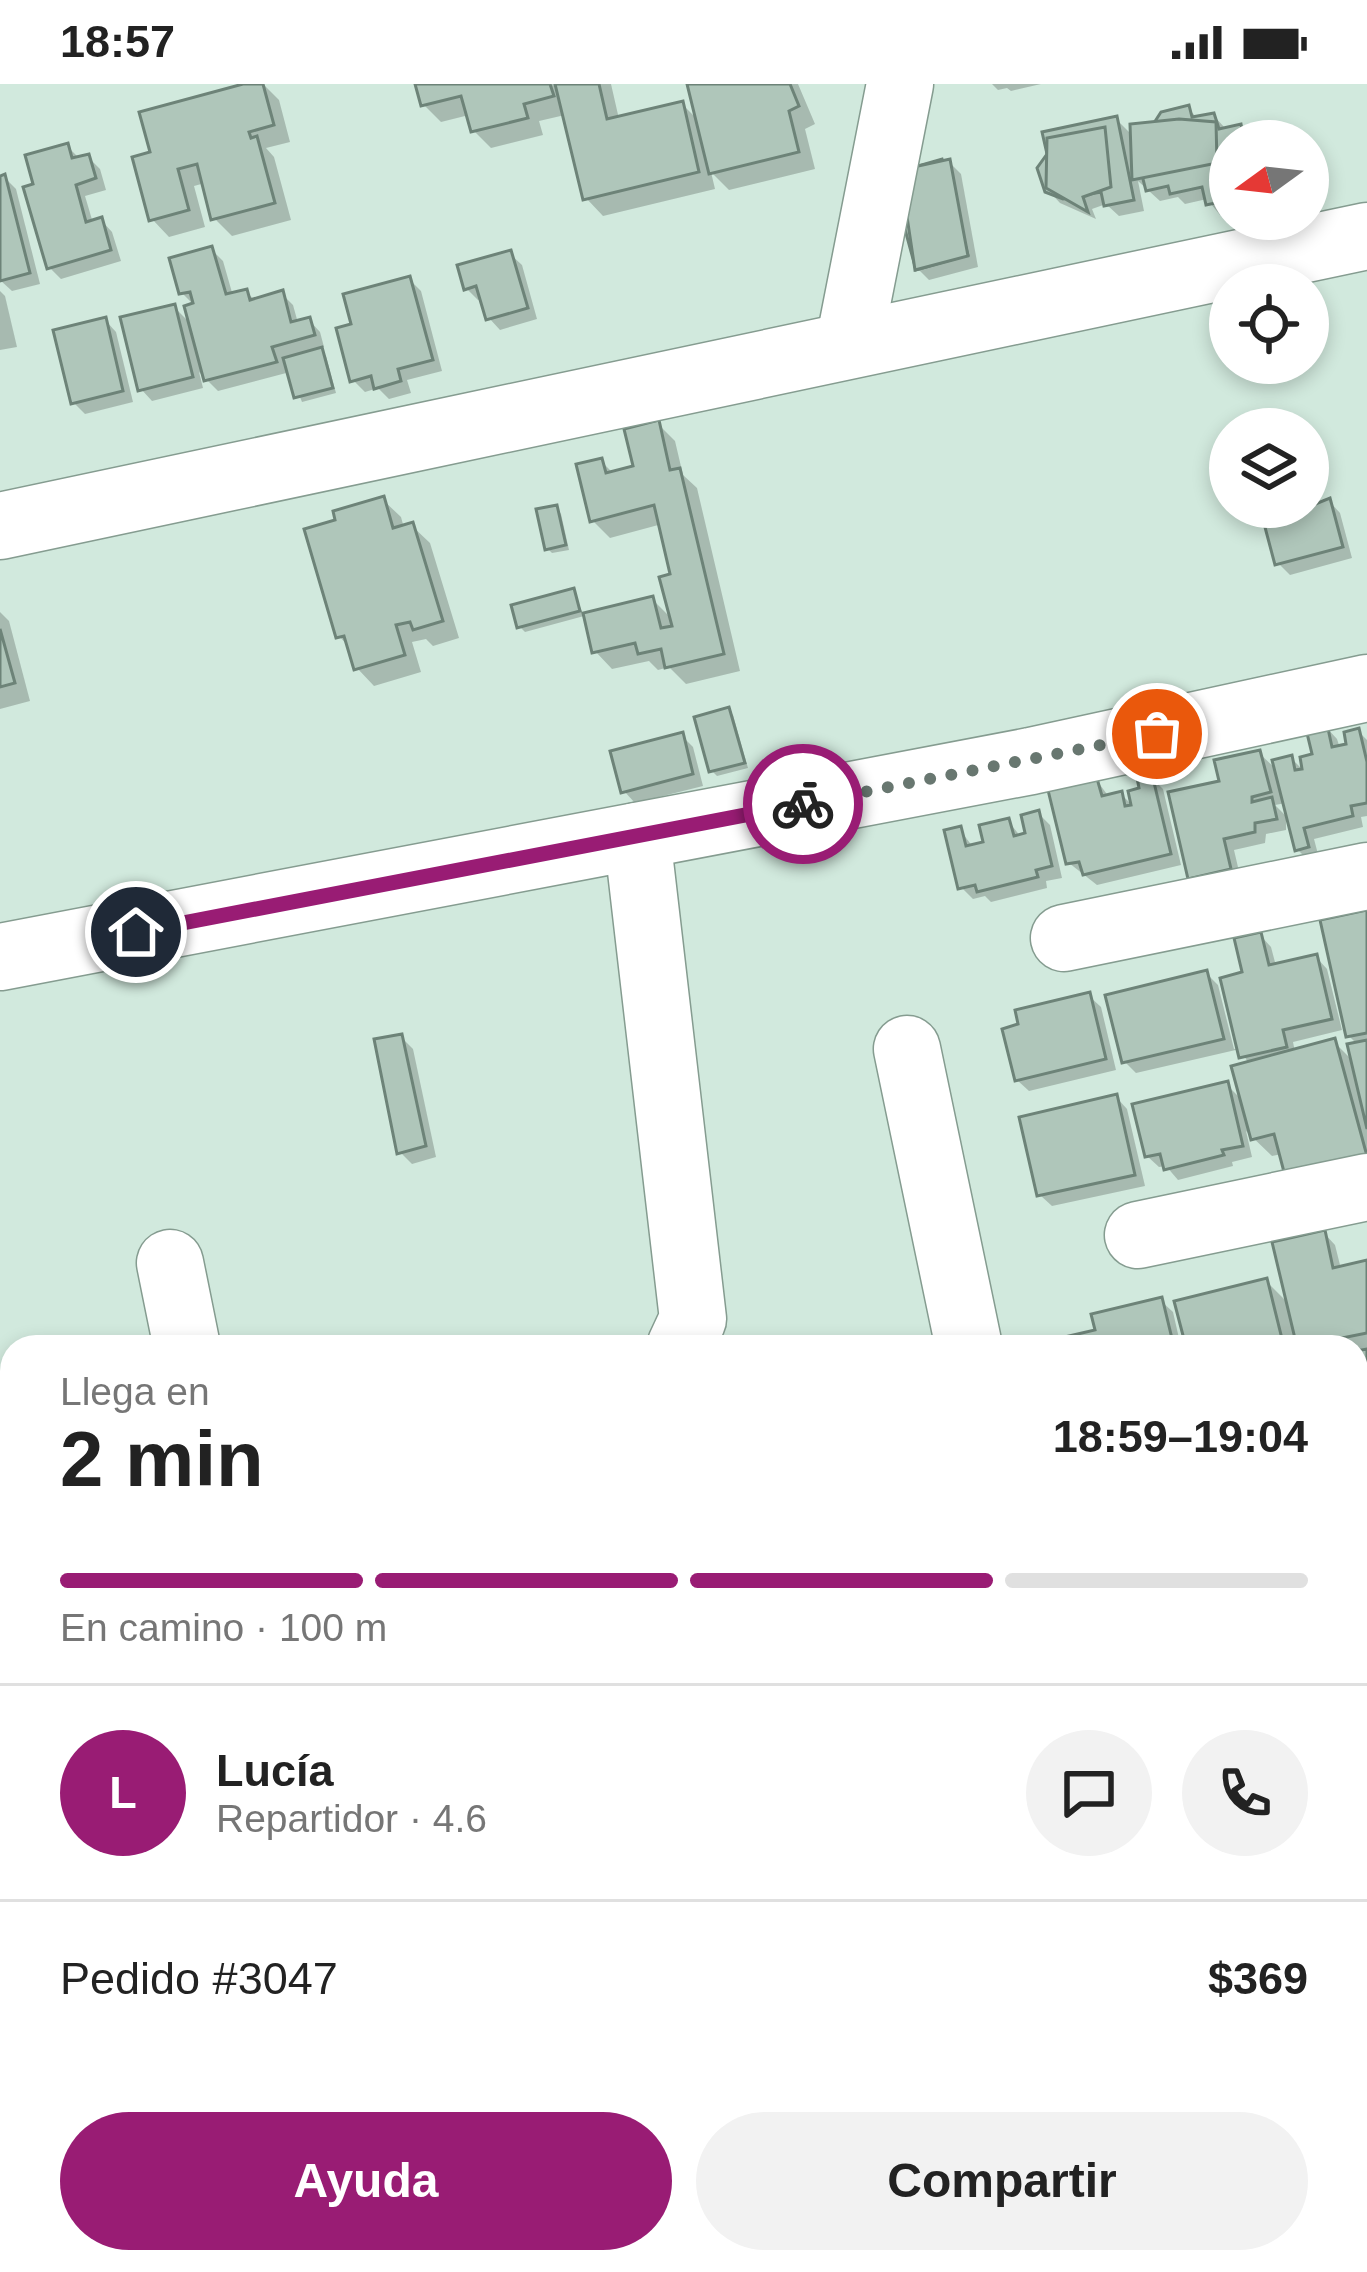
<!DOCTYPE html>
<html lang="es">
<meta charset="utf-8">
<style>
:root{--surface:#fff;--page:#f2f2f2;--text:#222;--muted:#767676;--line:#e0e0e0;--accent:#991c74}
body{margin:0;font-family:Helvetica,sans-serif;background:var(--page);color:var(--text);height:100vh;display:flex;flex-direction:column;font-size:45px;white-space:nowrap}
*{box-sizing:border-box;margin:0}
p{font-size:39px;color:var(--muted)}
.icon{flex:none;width:66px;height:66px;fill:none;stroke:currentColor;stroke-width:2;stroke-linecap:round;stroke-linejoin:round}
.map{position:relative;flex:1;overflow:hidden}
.side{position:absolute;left:0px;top:1251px;width:1368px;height:939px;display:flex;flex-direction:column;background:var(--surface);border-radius:36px 36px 0 0;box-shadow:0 6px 18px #0003}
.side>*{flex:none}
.needle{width:78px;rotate:255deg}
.buttons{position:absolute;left:1209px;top:36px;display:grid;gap:24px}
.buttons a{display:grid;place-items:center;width:120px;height:120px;border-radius:50%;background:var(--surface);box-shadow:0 6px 18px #0003;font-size:60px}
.pin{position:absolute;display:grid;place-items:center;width:102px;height:102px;color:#fff;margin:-51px;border:6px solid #fff;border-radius:50%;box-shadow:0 3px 12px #0007}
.courier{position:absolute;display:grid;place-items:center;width:120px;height:120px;margin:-60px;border:9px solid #991c74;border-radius:50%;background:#fff;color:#222;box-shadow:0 3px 15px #0007}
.headline em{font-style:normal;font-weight:700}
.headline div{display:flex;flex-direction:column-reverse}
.headline{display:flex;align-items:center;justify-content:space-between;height:204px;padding:0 60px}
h1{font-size:78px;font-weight:700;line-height:90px}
.bar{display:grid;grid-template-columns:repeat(4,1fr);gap:18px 12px;align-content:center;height:144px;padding:0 60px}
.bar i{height:15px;border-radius:9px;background:var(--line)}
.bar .active{background:var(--accent)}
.bar p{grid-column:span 4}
.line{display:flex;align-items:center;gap:30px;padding:0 60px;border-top:3px solid var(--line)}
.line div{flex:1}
.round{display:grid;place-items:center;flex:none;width:126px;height:126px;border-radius:63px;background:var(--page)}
.button{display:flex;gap:24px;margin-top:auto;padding:24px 60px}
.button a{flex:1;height:138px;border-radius:72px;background:var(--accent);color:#fff;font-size:48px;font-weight:700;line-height:138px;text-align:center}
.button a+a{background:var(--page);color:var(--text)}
.status{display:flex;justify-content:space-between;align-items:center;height:84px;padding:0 60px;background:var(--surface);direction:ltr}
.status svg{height:33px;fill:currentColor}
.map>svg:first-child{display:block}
.shadow{fill:#0003}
.building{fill:#afc6ba;stroke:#6d8378;stroke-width:3}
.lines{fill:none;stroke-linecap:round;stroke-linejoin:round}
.minor-casing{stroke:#859c90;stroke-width:69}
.minor{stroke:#fff;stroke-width:66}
.done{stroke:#687770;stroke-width:12;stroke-dasharray:0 21.6}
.route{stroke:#991c74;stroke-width:15}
</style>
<div class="status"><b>18:57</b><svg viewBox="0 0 49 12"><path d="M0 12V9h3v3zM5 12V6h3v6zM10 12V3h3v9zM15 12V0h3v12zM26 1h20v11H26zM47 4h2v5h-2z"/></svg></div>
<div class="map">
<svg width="1367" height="2188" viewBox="0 0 1367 2188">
<rect width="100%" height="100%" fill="#d1e9dd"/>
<g class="shadow">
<path d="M 254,0 L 263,0 L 279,16 L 290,58 L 266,64 L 274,73 L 291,136 L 232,152 L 214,134 L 205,99 L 194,102 L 205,143 L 169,153 L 152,135 L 153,70 Z"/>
<path d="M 418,0 L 611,0 L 619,35 L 682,20 L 699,37 L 690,0 L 798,0 L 815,40 L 805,45 L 815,85 L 729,106 L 711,88 L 715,105 L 603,132 L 586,114 L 565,31 L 539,37 L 543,51 L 491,64 L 474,47 L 469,31 L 441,38 L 424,21 Z"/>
<path d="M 992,0 L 1041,0 L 1011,7 L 1007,4 L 998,6 Z"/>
<path d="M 1188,24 L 1198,35 L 1214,32 L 1225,44 L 1240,43 L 1251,55 L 1230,57 L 1230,129 L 1220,131 L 1207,115 L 1185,120 L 1178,113 L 1160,117 L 1138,97 L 1144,127 L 1119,132 L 1106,120 L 1092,125 L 1096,135 L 1060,119 L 1048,106 L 1116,35 L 1134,53 Z"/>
<path d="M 67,62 L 80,75 L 88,73 L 100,85 L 106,106 L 85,112 L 93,139 L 101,136 L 112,148 L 121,177 L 61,195 L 49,183 L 37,102 Z"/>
<path d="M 949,78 L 961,90 L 978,183 L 929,196 L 918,185 Z"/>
<path d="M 4,93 L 16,105 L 40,200 L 12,207 L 0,196 L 0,95 Z"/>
<path d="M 211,165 L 223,177 L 233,212 L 246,208 L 256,217 L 282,210 L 293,221 L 298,239 L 309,236 L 320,248 L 324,263 L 319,264 L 326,272 L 336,309 L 302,318 L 290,288 L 218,307 L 199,288 L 203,304 L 152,317 L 141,305 L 174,223 L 192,241 L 195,222 L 182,209 Z"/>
<path d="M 510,170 L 522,181 L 537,235 L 500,246 L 489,234 L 483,214 L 478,216 L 466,204 Z"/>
<path d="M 409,195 L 421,207 L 442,287 L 407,296 L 411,309 L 389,315 L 378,304 L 365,308 L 353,296 L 354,242 Z"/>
<path d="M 0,207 L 5,212 L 17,263 L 0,266 Z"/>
<path d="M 105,236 L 116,248 L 133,318 L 85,330 L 73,318 Z"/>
<path d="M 658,340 L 675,357 L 683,391 L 697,404 L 740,587 L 686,600 L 669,583 L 658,586 L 649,577 L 612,585 L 595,567 L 652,515 L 673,536 L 674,492 L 662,440 L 610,454 L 592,436 L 601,377 L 614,390 L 636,385 Z"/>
<path d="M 383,416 L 401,433 L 404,444 L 412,442 L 430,459 L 459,554 L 433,562 L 426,555 L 412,558 L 421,588 L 374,602 L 357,584 L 351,565 L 339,552 L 339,438 Z"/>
<path d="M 1329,417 L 1340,429 L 1352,474 L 1290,491 L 1278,479 L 1266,434 Z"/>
<path d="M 556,424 L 561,430 L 569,466 L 552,469 L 547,464 Z"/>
<path d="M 573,507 L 584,532 L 525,548 L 520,543 Z"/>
<path d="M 0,528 L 9,537 L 30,617 L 0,625 Z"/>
<path d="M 728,626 L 733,631 L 748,684 L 717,692 L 712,687 Z"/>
<path d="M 1326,643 L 1337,655 L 1340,664 L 1350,662 L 1358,647 L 1367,656 L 1367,732 L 1361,733 L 1363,743 L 1314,755 L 1319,774 L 1309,777 L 1297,765 L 1286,719 L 1275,721 L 1286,732 L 1286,746 L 1266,750 L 1265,759 L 1234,766 L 1241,796 L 1202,805 L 1190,793 L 1222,699 L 1259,669 L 1278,687 L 1291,674 L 1306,689 Z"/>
<path d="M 682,652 L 693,663 L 703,702 L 635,719 L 624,707 Z"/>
<path d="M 1095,694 L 1109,713 L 1121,710 L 1136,725 L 1152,694 L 1163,705 L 1181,781 L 1097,801 L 1069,779 Z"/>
<path d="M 1038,729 L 1050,741 L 1062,794 L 1046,797 L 1047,804 L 991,818 L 985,812 L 973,815 L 961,803 L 960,746 L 973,763 L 987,760 L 1008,737 L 1021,753 L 1029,751 Z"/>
<path d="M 1367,829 L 1367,1103 L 1282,1070 L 1272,1072 L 1246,1047 L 1252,1073 L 1232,1078 L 1233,1082 L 1178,1096 L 1166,1082 L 1159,1083 L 1147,1072 L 1227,1001 L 1244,1018 L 1249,980 L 1240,965 L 1136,989 L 1125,978 L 1206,889 L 1218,901 L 1234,965 L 1240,964 L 1246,891 L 1260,851 L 1271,863 L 1276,882 L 1316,873 L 1327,885 L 1342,946 L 1293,958 L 1295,968 L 1334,958 L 1354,978 L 1358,961 L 1349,952 Z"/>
<path d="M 1089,912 L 1101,923 L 1116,986 L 1029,1007 L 1017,996 Z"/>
<path d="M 401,953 L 413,965 L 436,1073 L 412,1080 L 400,1068 Z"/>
<path d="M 1116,1013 L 1127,1025 L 1145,1102 L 1052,1122 L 1040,1111 Z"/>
<path d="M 1324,1149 L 1335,1161 L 1341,1185 L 1367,1179 L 1367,1381 L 1364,1369 L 1356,1371 L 1356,1263 L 1300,1263 L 1294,1257 L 1295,1263 L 1189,1263 L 1266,1197 L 1290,1221 Z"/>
<path d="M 1161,1217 L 1173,1228 L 1181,1263 L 1070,1263 Z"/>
<path d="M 1367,1463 L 1367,1564 L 1356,1566 L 1356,1466 Z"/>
<path d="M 1367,1904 L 1367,1992 L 1356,1995 L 1356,1907 Z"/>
<path d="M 35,2178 L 104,2178 L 111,2188 L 42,2188 Z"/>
<path d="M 141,2178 L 226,2178 L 228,2188 L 144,2188 Z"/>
<path d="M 369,2178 L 408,2178 L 410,2188 L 356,2188 L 371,2185 Z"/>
<path d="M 479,2178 L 537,2178 L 539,2188 L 473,2188 Z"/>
<path d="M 672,2178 L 783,2178 L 786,2188 L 734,2188 L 729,2183 L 730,2188 L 674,2188 Z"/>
<path d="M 783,2178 L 841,2178 L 843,2188 L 793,2188 Z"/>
<path d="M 848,2178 L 900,2178 L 902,2188 L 869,2188 L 867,2179 L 853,2183 Z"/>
<path d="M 927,2178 L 960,2178 L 960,2179 L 934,2185 Z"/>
</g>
<g class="building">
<path d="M 263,0 L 274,41 L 249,48 L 251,54 L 257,52 L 275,119 L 211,136 L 197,80 L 178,85 L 189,126 L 149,137 L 132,73 L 150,68 L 139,28 L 243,0 Z"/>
<path d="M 415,0 L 550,0 L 554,12 L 524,20 L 528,34 L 471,48 L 461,12 L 421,22 Z"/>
<path d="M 555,0 L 599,0 L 607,35 L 683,17 L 699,88 L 583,116 Z"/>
<path d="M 687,0 L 790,0 L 799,22 L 789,27 L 799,68 L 709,90 Z"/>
<path d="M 1189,21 L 1192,33 L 1214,29 L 1219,45 L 1241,40 L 1244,57 L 1230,57 L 1230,116 L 1206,121 L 1202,103 L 1170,110 L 1168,102 L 1146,107 L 1137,71 L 1158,66 L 1152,42 L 1161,28 Z"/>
<path d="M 1117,32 L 1134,116 L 1104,122 L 1101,108 L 1063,115 L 1045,108 L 1037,84 L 1047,70 L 1042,48 Z"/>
<path d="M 1179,35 L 1216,38 L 1217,79 L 1132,96 L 1130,40 Z"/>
<path d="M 1105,43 L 1111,103 L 1083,113 L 1088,128 L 1046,104 L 1047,54 Z"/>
<path d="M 68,59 L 72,74 L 89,70 L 96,94 L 76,101 L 86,138 L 102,133 L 111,166 L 47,185 L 23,103 L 33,100 L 25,71 Z"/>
<path d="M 942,75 L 968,171 L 916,186 L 890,90 Z"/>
<path d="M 950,75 L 968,172 L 915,186 L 900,86 Z"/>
<path d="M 5,90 L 30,189 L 0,197 L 0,92 Z"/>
<path d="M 212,162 L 226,210 L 247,205 L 250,216 L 283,206 L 291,238 L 310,233 L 315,251 L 272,263 L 277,278 L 204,297 L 184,222 L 193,219 L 190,208 L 179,210 L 169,174 Z"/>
<path d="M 511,166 L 528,224 L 486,236 L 476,202 L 464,206 L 457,181 Z"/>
<path d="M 410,192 L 433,276 L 398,285 L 401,297 L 374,305 L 371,292 L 350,298 L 336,244 L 351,240 L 343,210 Z"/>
<path d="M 175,220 L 193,293 L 138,307 L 120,233 Z"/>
<path d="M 106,233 L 123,307 L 71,320 L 53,246 Z"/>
<path d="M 322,263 L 333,304 L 294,314 L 283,274 Z"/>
<path d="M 659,336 L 670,386 L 680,384 L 724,570 L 665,584 L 661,565 L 638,570 L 635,559 L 592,569 L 583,529 L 653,512 L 661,544 L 672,542 L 659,493 L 670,490 L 654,421 L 590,438 L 576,380 L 602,374 L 606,389 L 633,382 L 624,345 Z"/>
<path d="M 384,412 L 393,444 L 413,438 L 443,537 L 413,546 L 410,538 L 396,541 L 405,571 L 354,586 L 344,552 L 336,554 L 304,445 L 335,436 L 333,427 Z"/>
<path d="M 1330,414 L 1343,463 L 1275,481 L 1262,432 L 1308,423 Z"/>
<path d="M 557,421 L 566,461 L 545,466 L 536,425 Z"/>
<path d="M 574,504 L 580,527 L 517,544 L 511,521 Z"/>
<path d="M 0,545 L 15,599 L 0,603 Z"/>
<path d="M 729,623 L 745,679 L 709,688 L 694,633 Z"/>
<path d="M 1327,640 L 1332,663 L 1346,660 L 1344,648 L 1359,644 L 1367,678 L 1367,719 L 1351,722 L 1353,732 L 1304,744 L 1309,763 L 1295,767 L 1272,676 L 1292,671 L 1295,686 L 1302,685 L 1300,673 L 1312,670 L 1306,645 Z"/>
<path d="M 683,648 L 693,690 L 621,709 L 610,667 Z"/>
<path d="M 1260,666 L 1271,708 L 1252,713 L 1252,718 L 1272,713 L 1277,735 L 1255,739 L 1255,748 L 1224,755 L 1231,785 L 1188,795 L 1168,708 L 1219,697 L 1214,676 Z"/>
<path d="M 1152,690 L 1171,770 L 1083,791 L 1079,778 L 1066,780 L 1047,702 L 1096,691 L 1102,712 L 1122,707 L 1125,722 L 1131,721 L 1128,707 L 1139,704 L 1137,694 Z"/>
<path d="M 1039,726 L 1052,782 L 1036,786 L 1038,793 L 977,808 L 975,801 L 958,805 L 944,746 L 961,742 L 966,762 L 983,758 L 979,741 L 1009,734 L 1014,752 L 1025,749 L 1021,731 Z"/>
<path d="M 1367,826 L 1367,949 L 1346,953 L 1320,836 Z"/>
<path d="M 1261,848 L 1269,881 L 1317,870 L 1332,935 L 1283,946 L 1287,963 L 1239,974 L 1220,894 L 1242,888 L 1234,854 Z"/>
<path d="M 1207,886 L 1224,955 L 1122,979 L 1105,911 Z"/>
<path d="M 1090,908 L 1106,975 L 1015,997 L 1002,945 L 1018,940 L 1015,926 Z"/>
<path d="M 402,950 L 426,1062 L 397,1070 L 374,955 Z"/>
<path d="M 1335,954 L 1367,1072 L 1284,1088 L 1274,1050 L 1251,1056 L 1231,982 Z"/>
<path d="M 1367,956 L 1367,1045 L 1347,960 Z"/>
<path d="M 1228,997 L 1243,1062 L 1222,1066 L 1224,1071 L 1164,1086 L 1160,1070 L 1145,1073 L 1132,1020 Z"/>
<path d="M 1117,1010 L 1135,1091 L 1037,1112 L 1019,1033 Z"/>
<path d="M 1325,1146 L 1333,1184 L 1367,1176 L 1367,1249 L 1297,1263 L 1272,1158 Z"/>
<path d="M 1267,1194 L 1284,1263 L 1186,1263 L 1174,1217 Z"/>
<path d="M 1162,1213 L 1174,1263 L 1067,1263 L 1065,1253 L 1095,1246 L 1091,1230 Z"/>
<path d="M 1367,1265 L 1367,1393 L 1356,1352 L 1356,1267 Z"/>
<path d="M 1367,1460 L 1367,1550 L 1356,1553 L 1356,1463 Z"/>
<path d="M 1367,1590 L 1367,1651 L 1362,1652 L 1356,1630 L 1356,1593 Z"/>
<path d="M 1360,1902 L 1367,1929 L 1367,1978 L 1356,1981 L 1356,1904 Z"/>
<path d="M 1367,2030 L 1367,2119 L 1356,2122 L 1356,2033 Z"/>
<path d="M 62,2178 L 101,2178 L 104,2188 L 39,2188 L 38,2184 Z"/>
<path d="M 140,2178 L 218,2178 L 221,2188 L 143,2188 Z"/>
<path d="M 366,2178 L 401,2178 L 403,2188 L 343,2188 L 367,2182 Z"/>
<path d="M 468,2178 L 530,2178 L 532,2188 L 470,2188 Z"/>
<path d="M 669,2178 L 721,2178 L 723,2188 L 671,2188 Z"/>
<path d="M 729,2178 L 776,2178 L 779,2188 L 732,2188 Z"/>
<path d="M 806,2178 L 834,2178 L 836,2188 L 809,2188 Z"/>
<path d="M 864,2178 L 893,2178 L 894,2182 L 866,2188 Z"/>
</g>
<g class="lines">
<g class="minor-casing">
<g id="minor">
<path d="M 849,260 L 900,0"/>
<path d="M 0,442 L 1367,152"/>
<path d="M 637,752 L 693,1235 L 680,1263"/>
<path d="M 1064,854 L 1367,792"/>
<path d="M 0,873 L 1031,677 L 1367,604"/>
<path d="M 907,965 L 969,1263"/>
<path d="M 1138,1151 L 1367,1103"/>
<path d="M 170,1179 L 187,1263"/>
<path d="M 1356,1416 L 1367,1414"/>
<path d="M 1356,1753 L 1367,1751"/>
<path d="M 1356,1835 L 1367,1833"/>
<path d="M 0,2033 L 12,2031"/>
<path d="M 1356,2163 L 1367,2160"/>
<path d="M 264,2178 L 266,2188"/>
<path d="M 613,2178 L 616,2188"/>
<path d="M 1198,2188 L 1209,2186"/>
</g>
</g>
<use href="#minor" class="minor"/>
</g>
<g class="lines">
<path class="done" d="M 803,720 L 1157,650"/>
<path class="route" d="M 136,848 L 803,720"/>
</g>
</svg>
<div class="buttons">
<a><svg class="needle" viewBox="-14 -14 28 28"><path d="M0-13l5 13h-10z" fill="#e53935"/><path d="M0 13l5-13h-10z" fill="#767676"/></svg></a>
<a><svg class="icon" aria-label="locate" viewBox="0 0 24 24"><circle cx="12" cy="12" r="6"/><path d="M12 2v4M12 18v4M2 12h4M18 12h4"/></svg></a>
<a><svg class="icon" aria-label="layers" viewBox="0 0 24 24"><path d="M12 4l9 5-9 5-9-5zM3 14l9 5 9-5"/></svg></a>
</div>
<div class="pin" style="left:1157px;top:650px;background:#ea580c"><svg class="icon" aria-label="bag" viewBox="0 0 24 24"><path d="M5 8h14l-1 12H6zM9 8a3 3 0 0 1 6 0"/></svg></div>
<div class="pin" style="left:136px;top:848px;background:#1f2937"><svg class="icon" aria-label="home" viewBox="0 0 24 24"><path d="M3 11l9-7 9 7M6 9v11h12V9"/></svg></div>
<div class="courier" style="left:803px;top:720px"><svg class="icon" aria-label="bike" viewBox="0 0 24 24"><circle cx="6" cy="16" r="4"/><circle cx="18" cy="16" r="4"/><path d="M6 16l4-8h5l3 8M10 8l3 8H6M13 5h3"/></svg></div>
<section class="side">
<div class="headline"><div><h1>2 min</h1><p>Llega en</p></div><em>18:59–19:04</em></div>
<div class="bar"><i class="active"></i><i class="active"></i><i class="active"></i><i></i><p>En camino · 100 m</p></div>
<div class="line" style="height:216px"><b class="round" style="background:var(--accent);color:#fff">L</b><div><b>Lucía</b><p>Repartidor · 4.6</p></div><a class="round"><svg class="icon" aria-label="chat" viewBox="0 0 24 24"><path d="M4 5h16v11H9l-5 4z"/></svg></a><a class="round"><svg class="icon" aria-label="phone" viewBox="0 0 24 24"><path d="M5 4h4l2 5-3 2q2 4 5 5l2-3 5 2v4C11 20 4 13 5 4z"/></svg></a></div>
<div class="line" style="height:156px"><div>Pedido #3047</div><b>$369</b></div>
<div class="button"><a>Ayuda</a><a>Compartir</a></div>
</section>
</div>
